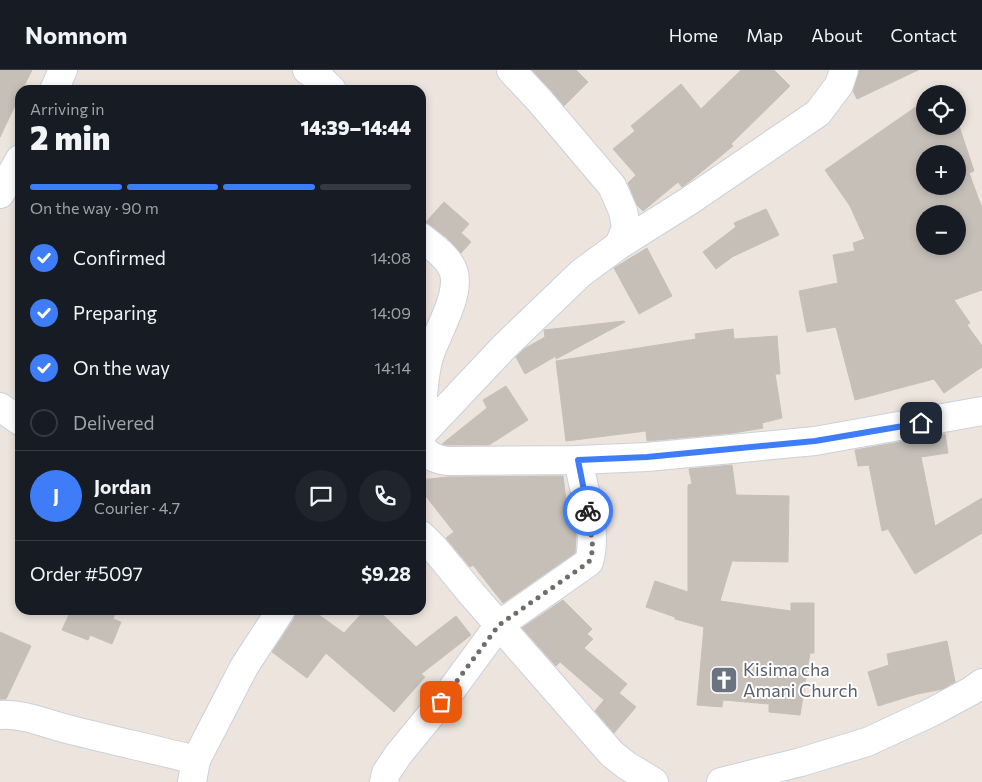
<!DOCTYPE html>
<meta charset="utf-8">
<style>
:root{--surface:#171b24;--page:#20242c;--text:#f1f3f6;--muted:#9ea1a6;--line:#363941;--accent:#3f7cf7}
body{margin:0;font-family:Commissioner,sans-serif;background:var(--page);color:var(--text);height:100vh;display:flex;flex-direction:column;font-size:19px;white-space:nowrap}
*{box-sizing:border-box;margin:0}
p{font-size:16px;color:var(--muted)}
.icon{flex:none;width:28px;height:28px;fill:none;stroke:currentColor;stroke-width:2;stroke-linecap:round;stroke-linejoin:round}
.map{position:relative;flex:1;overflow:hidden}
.panel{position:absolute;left:15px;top:15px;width:411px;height:530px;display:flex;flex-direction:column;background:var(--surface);border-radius:15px;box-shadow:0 2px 8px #0003}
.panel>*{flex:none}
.controls{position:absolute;left:916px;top:15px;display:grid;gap:10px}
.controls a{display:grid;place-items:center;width:50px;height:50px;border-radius:50%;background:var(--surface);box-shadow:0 2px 8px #0003;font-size:25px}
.pin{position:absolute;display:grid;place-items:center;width:42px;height:42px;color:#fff;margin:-21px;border-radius:10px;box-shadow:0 2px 8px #0006}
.courier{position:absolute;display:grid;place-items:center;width:50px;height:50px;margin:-25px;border:4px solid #3f7cf7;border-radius:50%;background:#fff;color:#222;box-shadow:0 1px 6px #0007}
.headline em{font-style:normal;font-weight:800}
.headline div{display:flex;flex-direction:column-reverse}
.headline{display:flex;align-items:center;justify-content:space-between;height:85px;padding:0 15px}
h1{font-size:32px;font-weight:800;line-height:38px}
.bar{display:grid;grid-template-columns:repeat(4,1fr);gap:8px 5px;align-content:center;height:60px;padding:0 15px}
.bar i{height:6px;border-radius:4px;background:var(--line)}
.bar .current{background:var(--accent)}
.bar p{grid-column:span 4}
.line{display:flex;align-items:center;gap:12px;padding:0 15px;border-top:1px solid var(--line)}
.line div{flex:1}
.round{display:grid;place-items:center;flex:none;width:52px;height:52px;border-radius:26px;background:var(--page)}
ol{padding:0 15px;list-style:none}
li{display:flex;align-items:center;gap:15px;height:55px}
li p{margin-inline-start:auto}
li .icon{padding:5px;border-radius:50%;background:var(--accent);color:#fff;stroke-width:4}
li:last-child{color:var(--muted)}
li i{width:28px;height:28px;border:2px solid var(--line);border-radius:50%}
header{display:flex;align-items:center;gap:30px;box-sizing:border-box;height:70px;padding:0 25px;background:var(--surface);border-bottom:1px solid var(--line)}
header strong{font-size:24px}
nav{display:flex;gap:28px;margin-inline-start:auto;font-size:18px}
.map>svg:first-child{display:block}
.building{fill:#c5bfb8;stroke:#c8bfb7;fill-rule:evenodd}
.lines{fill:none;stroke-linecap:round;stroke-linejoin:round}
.minor-casing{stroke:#cbd1dc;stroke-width:30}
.minor{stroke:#fff;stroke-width:28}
.done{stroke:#6f6c69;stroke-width:5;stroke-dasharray:0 9}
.route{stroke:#3f7cf7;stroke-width:6}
.labels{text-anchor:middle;stroke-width:4;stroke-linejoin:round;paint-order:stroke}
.worship-label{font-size:18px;fill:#5b616d;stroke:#fff;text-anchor:start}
</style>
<header>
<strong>Nomnom</strong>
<nav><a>Home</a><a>Map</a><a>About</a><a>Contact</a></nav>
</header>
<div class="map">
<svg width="982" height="712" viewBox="0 0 982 712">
<rect width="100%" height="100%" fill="#ece4dd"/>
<g class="building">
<path d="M 0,0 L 32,0 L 22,20 L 20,20 L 20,25 L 0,67 Z"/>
<path d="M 532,0 L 576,0 L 588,12 L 564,36 Z"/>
<path d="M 741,0 L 774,0 L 790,16 L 731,74 L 733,76 L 690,111 L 682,117 L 678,112 L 643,141 L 637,135 L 628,113 L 636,105 L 613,79 L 635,61 L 631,56 L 681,14 L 701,39 Z"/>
<path d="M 859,0 L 918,0 L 857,29 L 853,21 Z"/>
<path d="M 923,32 L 925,40 L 925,56 L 959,56 L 974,101 L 969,103 L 982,138 L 982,220 L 954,230 L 970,253 L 967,255 L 982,276 L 982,297 L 944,323 L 934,309 L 855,330 L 836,257 L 807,262 L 799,221 L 838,213 L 833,185 L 855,181 L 853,173 L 865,169 L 850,136 L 825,100 ZM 925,84 L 958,84 L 958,116 L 925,116 ZM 925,144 L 958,144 L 958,176 L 925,176 Z"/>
<path d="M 444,132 L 469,154 L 461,163 L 471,172 L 461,183 L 446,167 L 426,152 Z"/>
<path d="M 766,139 L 779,165 L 732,187 L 716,199 L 703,182 L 736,157 L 734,153 Z"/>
<path d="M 647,178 L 672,226 L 639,244 L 614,198 Z"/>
<path d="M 624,251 L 625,252 L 556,289 L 556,286 L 525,304 L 516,287 L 524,279 L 545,267 L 544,260 Z"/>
<path d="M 733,259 L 734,269 L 777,266 L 780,304 L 775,304 L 782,348 L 762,353 L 763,358 L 733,363 L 647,371 L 646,361 L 566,371 L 556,291 L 696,269 L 695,264 Z"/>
<path d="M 506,316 L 528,350 L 489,375 L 448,375 L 442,374 L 487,338 L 483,330 Z"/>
<path d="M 945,364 L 948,383 L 921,387 L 935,456 L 982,428 L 982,463 L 915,504 L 888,459 L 882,461 L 869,395 L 858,396 L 855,380 Z"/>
<path d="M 732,395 L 736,425 L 789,426 L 788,492 L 732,491 L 720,531 L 791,541 L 791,533 L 814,533 L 814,583 L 810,583 L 800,645 L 769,642 L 769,634 L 723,630 L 722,637 L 697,635 L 704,557 L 675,549 L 675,547 L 646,537 L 655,511 L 688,522 L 688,415 L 692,414 L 689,399 Z"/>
<path d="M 563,406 L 567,439 L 575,451 L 576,467 L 575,483 L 503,533 L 473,495 L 470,497 L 446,468 L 454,462 L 421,420 L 421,410 L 447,407 Z"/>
<path d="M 563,530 L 592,559 L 587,564 L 593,569 L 584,578 L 627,614 L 619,623 L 636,637 L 614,663 L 595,641 L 604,630 L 560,592 L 556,596 L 522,558 Z"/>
<path d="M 71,540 L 116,540 L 113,549 L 121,552 L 112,574 L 90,565 L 88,570 L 62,560 Z"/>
<path d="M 296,540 L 312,540 L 344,563 L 365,540 L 378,540 L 416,577 L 456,546 L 471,565 L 421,604 L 425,607 L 394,642 L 326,583 L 307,608 L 272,582 L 294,549 Z"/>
<path d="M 0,562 L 31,576 L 6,629 L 0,629 Z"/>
<path d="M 947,571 L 955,612 L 943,619 L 917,624 L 878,636 L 868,602 L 889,595 L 887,584 Z"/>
</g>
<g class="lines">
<g class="minor-casing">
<g id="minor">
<path d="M 307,0 L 320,8 L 332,20"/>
<path d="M 511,0 L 540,31 L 612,116 L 623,141 L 626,158 L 619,175"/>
<path d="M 54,20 L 63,0"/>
<path d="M 0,124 L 20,89"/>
<path d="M 421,167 C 433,177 450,188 454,203 C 460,227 436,264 429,287 C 424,303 424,323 421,340"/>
<path d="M 0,337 L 20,351"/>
<path d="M 421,365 L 504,277 L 581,203 L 619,175 L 689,131 L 818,43 L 839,15 L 844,0"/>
<path d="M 421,376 C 428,386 435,389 447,391 L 578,390 L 647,387 L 815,371 L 982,341"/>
<path d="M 421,465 L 434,478 L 471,523 L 612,684 L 626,695 L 654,712"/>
<path d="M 0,645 C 25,643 51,656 75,661 C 115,671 156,680 196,690"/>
<path d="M 192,712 L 196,690 L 244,597 L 281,540"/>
<path d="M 384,712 L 386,703 L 398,685 L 452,619 L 499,555 L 589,492 C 598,460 584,422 578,390"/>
<path d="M 721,712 L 801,692 L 867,672 L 932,642 L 971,621 L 982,613"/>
</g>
</g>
<use href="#minor" class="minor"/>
</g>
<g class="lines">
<path class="done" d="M 441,632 L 499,555 L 589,492 L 593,479 L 588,441"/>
<path class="route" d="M 588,441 L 578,390 L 647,387 L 815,371 L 921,353"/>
</g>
<defs>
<g id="church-square" transform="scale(1.4375)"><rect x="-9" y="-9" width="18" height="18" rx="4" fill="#6b7280" stroke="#fff"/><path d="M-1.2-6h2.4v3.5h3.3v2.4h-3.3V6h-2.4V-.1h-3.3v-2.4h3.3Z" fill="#fff"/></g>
</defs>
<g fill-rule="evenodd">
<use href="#church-square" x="724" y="610"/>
</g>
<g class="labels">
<g class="worship-label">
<text x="743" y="606">Kisima cha<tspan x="743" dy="21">Amani Church</tspan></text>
</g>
</g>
</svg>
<div class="controls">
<a><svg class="icon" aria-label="locate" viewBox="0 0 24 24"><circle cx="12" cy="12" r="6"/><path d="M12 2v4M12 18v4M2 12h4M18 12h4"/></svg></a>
<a>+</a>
<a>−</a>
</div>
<div class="pin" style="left:441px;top:632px;background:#ea580c"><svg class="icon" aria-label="bag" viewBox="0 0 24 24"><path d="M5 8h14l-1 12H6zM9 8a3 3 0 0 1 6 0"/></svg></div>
<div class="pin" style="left:921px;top:353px;background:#1f2937"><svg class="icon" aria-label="home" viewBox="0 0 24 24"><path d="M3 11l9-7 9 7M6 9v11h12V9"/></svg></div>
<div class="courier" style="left:588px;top:441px"><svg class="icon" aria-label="bike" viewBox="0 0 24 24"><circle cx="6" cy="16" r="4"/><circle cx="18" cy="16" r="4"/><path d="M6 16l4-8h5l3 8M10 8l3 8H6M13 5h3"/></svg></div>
<section class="panel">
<div class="headline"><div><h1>2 min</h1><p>Arriving in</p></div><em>14:39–14:44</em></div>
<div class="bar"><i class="current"></i><i class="current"></i><i class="current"></i><i></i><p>On the way · 90 m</p></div>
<ol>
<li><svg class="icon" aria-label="check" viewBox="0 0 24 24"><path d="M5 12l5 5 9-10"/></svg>Confirmed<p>14:08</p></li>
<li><svg class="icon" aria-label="check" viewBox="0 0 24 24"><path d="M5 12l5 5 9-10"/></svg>Preparing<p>14:09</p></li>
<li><svg class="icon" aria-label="check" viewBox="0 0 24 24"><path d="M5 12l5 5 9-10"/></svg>On the way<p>14:14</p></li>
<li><i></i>Delivered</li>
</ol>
<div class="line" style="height:90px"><b class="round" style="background:var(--accent);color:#fff">J</b><div><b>Jordan</b><p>Courier · 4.7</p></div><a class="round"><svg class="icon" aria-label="chat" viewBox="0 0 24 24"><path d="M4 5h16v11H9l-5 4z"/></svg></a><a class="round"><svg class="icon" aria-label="phone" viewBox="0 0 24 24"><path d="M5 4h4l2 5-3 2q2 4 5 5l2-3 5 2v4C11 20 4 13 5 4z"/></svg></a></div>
<div class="line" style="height:65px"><div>Order #5097</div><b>$9.28</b></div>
</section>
</div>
